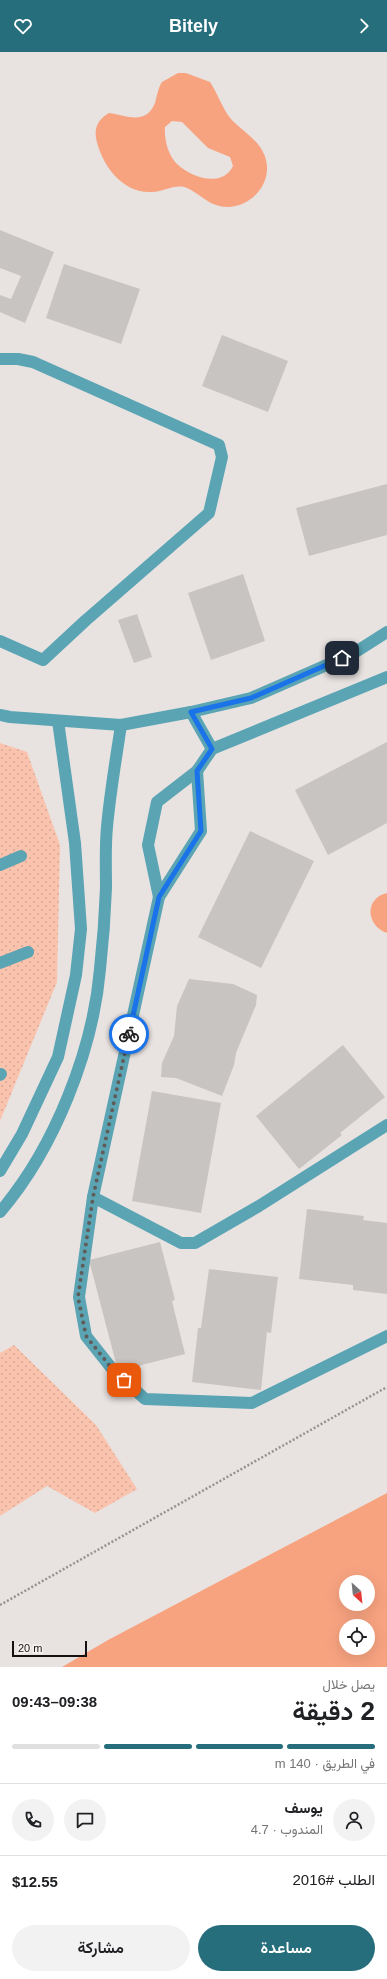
<!DOCTYPE html>
<html lang="ar">
<meta charset="utf-8">
<style>
:root{--surface:#fff;--page:#f2f2f2;--text:#202124;--muted:#757577;--line:#e0e0e0;--accent:#276e7c}
body{margin:0;font-family:Helvetica,Vazirmatn,sans-serif;background:var(--page);color:var(--text);direction:rtl;height:100vh;display:flex;flex-direction:column;font-size:15px;white-space:nowrap}
*{box-sizing:border-box;margin:0}
p{font-size:13px;color:var(--muted)}
.icon{flex:none;width:22px;height:22px;fill:none;stroke:currentColor;stroke-width:2;stroke-linecap:round;stroke-linejoin:round}
.map{position:relative;height:1615px;overflow:hidden;direction:ltr}
.sheet{display:flex;flex-direction:column;background:var(--surface);flex:1}
.sheet>*{flex:none}
.needle{width:26px;rotate:153deg}
.buttons{position:absolute;left:339px;top:1523px;display:grid;gap:8px}
.buttons a{display:grid;place-items:center;width:36px;height:36px;border-radius:50%;background:var(--surface);box-shadow:0 4px 16px #0002;font-size:20px}
.scale{position:absolute;left:12px;bottom:10px;width:75px;box-sizing:border-box;padding-left:4px;border:2px solid #151312;border-top:0;font-size:11px;line-height:14px;white-space:nowrap;color:#151312;-webkit-text-stroke:3px #f6f1ee;paint-order:stroke}
.pin{position:absolute;display:grid;place-items:center;width:34px;height:34px;color:#fff;margin:-17px;border-radius:8px;box-shadow:0 2px 6px #0006}
.courier{position:absolute;display:grid;place-items:center;width:40px;height:40px;margin:-20px;border:3px solid #1a73e8;border-radius:50%;background:#fff;color:#222;box-shadow:0 1px 5px #0007}
.headline em{font-style:normal;font-weight:600}
.headline div{display:flex;flex-direction:column-reverse}
.headline{display:flex;align-items:center;justify-content:space-between;height:68px;padding:0 12px}
h1{font-size:26px;font-weight:600;line-height:30px}
.bar{display:grid;grid-template-columns:repeat(4,1fr);gap:6px 4px;align-content:center;height:48px;padding:0 12px}
.bar i{height:5px;border-radius:3px;background:var(--line)}
.bar .active{background:var(--accent)}
.bar p{grid-column:span 4}
.line{display:flex;align-items:center;gap:10px;padding:0 12px;border-top:1px solid var(--line)}
.line div{flex:1}
.round{display:grid;place-items:center;flex:none;width:42px;height:42px;border-radius:21px;background:var(--page)}
.cta{display:flex;gap:8px;margin-top:auto;padding:8px 12px}
.cta a{flex:1;height:46px;border-radius:24px;background:var(--accent);color:#fff;font-size:16px;font-weight:600;line-height:46px;text-align:center}
.cta a+a{background:var(--page);color:var(--text)}
header{display:flex;justify-content:space-between;align-items:center;height:52px;padding:0 12px;background:var(--accent);color:#fff;font-size:18px;font-weight:600}
.map>svg:first-child{display:block}
.grass{fill:url(#grass-dots)}
.water{fill:#f7a380;fill-rule:evenodd}
.building{fill:#c8c4c1}
.lines{fill:none;stroke-linecap:round;stroke-linejoin:round}
.path{stroke:#959290;stroke-width:2.5;stroke-dasharray:2 2;stroke-linecap:butt}
.lane{stroke:#5aa4b4;stroke-width:12}
.street{stroke:#5aa4b4;stroke-width:12}
.done{stroke:#5f5c5a;stroke-width:4;stroke-dasharray:0 7.2}
.route{stroke:#1a73e8;stroke-width:5}
</style>
<header><svg class="icon" aria-label="forward" viewBox="0 0 24 24"><path d="M9 5l7 7-7 7"/></svg>Bitely<svg class="icon" aria-label="heart" viewBox="0 0 24 24"><path d="M12 20l-8-8c-3-5 5-10 8-4 3-6 11-1 8 4z"/></svg></header>
<div class="map">
<svg width="387" height="1615" viewBox="0 0 387 1615">
<defs>
<pattern id="grass-dots" width="8" height="8" patternUnits="userSpaceOnUse"><rect width="8" height="8" fill="#fac3ad"/><path d="M2 2h.1M6 6h.1" fill="none" stroke="#d5a794" stroke-width="1.8" stroke-linecap="round"/></pattern>
</defs>
<rect width="100%" height="100%" fill="#e8e3e1"/>
<g class="grass">
<path d="M 0,691 L 27,700 L 60,793 L 57,930 L 0,1069 Z"/>
<path d="M 14,1293 L 96,1373 L 137,1437 L 95,1461 L 47,1434 L 0,1464 L 0,1301 Z"/>
</g>
<g class="water">
<path d="M 178,21 L 186,21 L 210,30 C 218,42 222,56 231,67 C 241,78 256,86 263,100 C 278,129 249,161 219,154 C 207,151 198,141 187,136 C 176,131 163,140 152,140 C 122,142 101,112 96,86 C 94,74 100,66 109,61 C 128,64 146,73 155,51 C 157,44 158,36 162,30 ZM 172,69 L 182,70 L 208,96 L 230,105 L 233,114 C 222,136 192,126 177,112 C 168,103 164,87 165,75 Z"/>
<path d="M 387,841 L 387,881 C 366,874 364,846 387,841 Z"/>
<path d="M 387,1441 L 387,1615 L 62,1615 L 108,1588 ZM 346,1530 L 368,1530 L 368,1552 L 346,1552 ZM 346,1574 L 368,1574 L 368,1596 L 346,1596 Z"/>
</g>
<g class="building">
<path d="M 0,178 L 54,200 L 25,271 L 0,260 L 0,243 L 11,247 L 21,224 L 0,216 Z"/>
<path d="M 64,212 L 140,237 L 121,292 L 46,266 Z"/>
<path d="M 222,283 L 288,309 L 268,360 L 202,334 Z"/>
<path d="M 387,432 L 387,483 L 309,504 L 296,456 Z"/>
<path d="M 243,522 L 265,589 L 211,608 L 188,541 Z"/>
<path d="M 137,562 L 152,605 L 134,611 L 118,568 Z"/>
<path d="M 387,690 L 387,771 L 328,803 L 295,738 Z"/>
<path d="M 250,779 L 314,809 L 261,916 L 198,885 Z"/>
<path d="M 189,927 L 233,932 L 257,943 L 256,953 L 236,1001 L 234,1013 L 222,1044 L 176,1026 L 161,1025 L 162,1011 L 174,984 L 177,954 Z"/>
<path d="M 343,993 L 385,1045 L 340,1081 L 342,1083 L 299,1117 L 256,1064 Z"/>
<path d="M 152,1039 L 221,1051 L 201,1161 L 132,1149 Z"/>
<path d="M 307,1157 L 364,1164 L 363,1168 L 387,1171 L 387,1242 L 353,1238 L 353,1233 L 299,1227 Z"/>
<path d="M 160,1190 L 175,1248 L 172,1249 L 185,1302 L 118,1319 L 89,1208 Z"/>
<path d="M 209,1217 L 278,1225 L 271,1281 L 267,1280 L 261,1338 L 192,1330 L 198,1276 L 201,1276 Z"/>
</g>
<g class="lines">
<path class="path" d="M 0,1553 L 387,1335"/>
<g class="lane">
<path d="M 0,307 L 18,307 L 33,310 L 219,393 L 222,405 L 209,461 L 85,569 L 43,608 L 0,589"/>
<path d="M 212,697 L 387,625"/>
<path d="M 197,719 L 201,779 L 159,845 L 93,1145 L 79,1245 L 86,1284 L 113,1318 L 145,1347 L 252,1351 L 387,1284"/>
<path d="M 0,813 L 21,804"/>
<path d="M 159,845 L 148,793 L 157,750 L 197,719 L 212,697 L 191,660"/>
<path d="M 0,911 L 28,900"/>
<path d="M 0,1023 L 1,1022"/>
<path d="M 93,1145 L 181,1191 L 195,1191 L 259,1154 L 387,1073"/>
</g>
<g class="street">
<path d="M 0,663 L 10,665 L 121,673 L 191,660 L 251,646 L 354,601 L 387,580"/>
<path d="M 0,1119 L 22,1082 L 58,1005 L 76,923 L 81,877 L 75,791 L 58,669"/>
<path d="M 0,1160 C 54,1097 93,999 100,917 C 103,890 105,863 106,836 C 106,816 105,795 107,775 C 110,741 116,707 121,673"/>
</g>
</g>
<g class="lines">
<path class="done" d="M 124,1328 L 113,1318 L 86,1284 L 78,1245 L 93,1145 L 129,982"/>
<path class="route" d="M 129,982 L 159,845 L 201,779 L 197,719 L 212,697 L 191,660 L 251,646 L 342,606"/>
</g>
</svg>
<div class="buttons">
<a><svg class="needle" viewBox="-14 -14 28 28"><path d="M0-13l5 13h-10z" fill="#e53935"/><path d="M0 13l5-13h-10z" fill="#757577"/></svg></a>
<a><svg class="icon" aria-label="locate" viewBox="0 0 24 24"><circle cx="12" cy="12" r="6"/><path d="M12 2v4M12 18v4M2 12h4M18 12h4"/></svg></a>
</div>
<div class="scale">20 m</div>
<div class="pin" style="left:124px;top:1328px;background:#ea580c"><svg class="icon" aria-label="bag" viewBox="0 0 24 24"><path d="M5 8h14l-1 12H6zM9 8a3 3 0 0 1 6 0"/></svg></div>
<div class="pin" style="left:342px;top:606px;background:#1f2937"><svg class="icon" aria-label="home" viewBox="0 0 24 24"><path d="M3 11l9-7 9 7M6 9v11h12V9"/></svg></div>
<div class="courier" style="left:129px;top:982px"><svg class="icon" aria-label="bike" viewBox="0 0 24 24"><circle cx="6" cy="16" r="4"/><circle cx="18" cy="16" r="4"/><path d="M6 16l4-8h5l3 8M10 8l3 8H6M13 5h3"/></svg></div>
</div>
<section class="sheet">
<div class="headline"><div><h1>2 دقيقة</h1><p>يصل خلال</p></div><em>09:38–09:43</em></div>
<div class="bar"><i class="active"></i><i class="active"></i><i class="active"></i><i></i><p>في الطريق · 140 m</p></div>
<div class="line" style="height:72px"><a class="round"><svg class="icon" aria-label="person" viewBox="0 0 24 24"><circle cx="12" cy="8" r="4"/><path d="M4 21q1-7 8-7t8 7"/></svg></a><div><b>يوسف</b><p>المندوب · 4.7</p></div><a class="round"><svg class="icon" aria-label="chat" viewBox="0 0 24 24"><path d="M4 5h16v11H9l-5 4z"/></svg></a><a class="round"><svg class="icon" aria-label="phone" viewBox="0 0 24 24"><path d="M5 4h4l2 5-3 2q2 4 5 5l2-3 5 2v4C11 20 4 13 5 4z"/></svg></a></div>
<div class="line" style="height:52px"><div>الطلب #2016</div><b>$12.55</b></div>
<div class="cta"><a>مساعدة</a><a>مشاركة</a></div>
</section>
